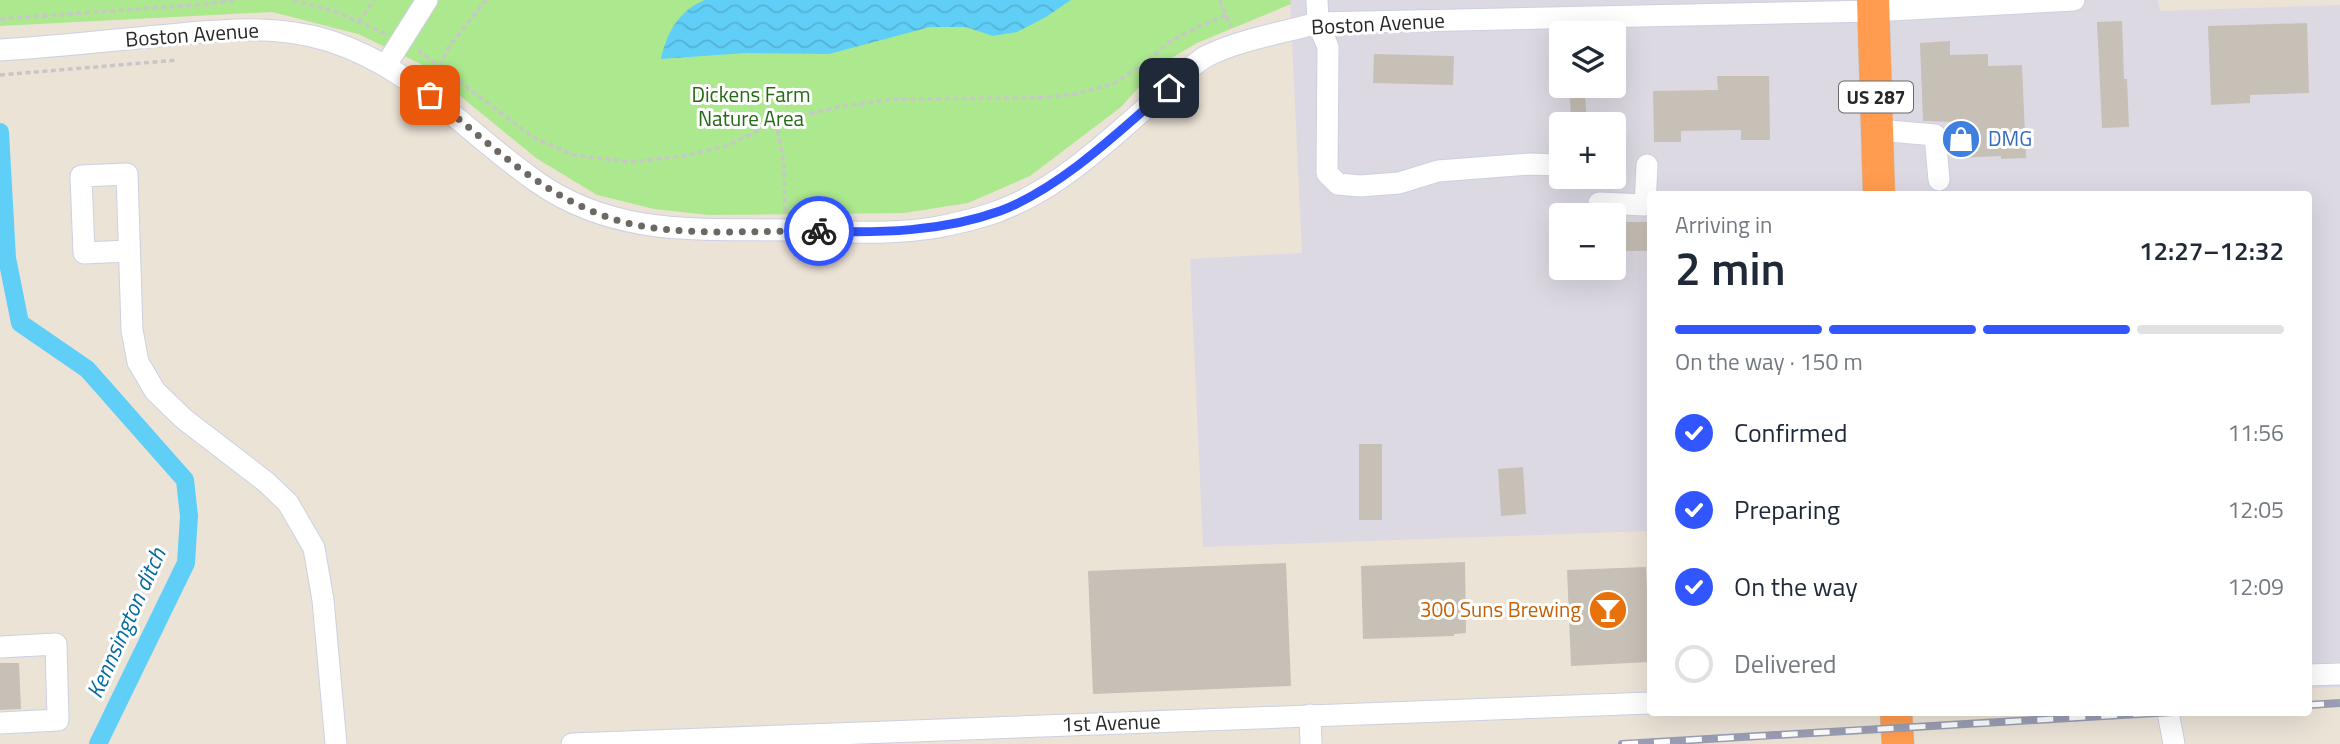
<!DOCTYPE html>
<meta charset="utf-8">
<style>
:root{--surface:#fff;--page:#f6f6f7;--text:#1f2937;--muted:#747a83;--line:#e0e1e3;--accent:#3156ff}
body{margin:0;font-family:"Titillium Web",sans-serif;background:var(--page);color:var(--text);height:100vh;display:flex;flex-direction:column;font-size:26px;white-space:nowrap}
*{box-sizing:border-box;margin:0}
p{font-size:23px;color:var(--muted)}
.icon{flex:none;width:38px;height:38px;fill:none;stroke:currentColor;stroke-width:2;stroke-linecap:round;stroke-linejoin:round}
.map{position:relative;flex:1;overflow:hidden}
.details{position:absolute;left:1647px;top:191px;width:665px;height:525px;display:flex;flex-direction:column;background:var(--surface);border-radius:7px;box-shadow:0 7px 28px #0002}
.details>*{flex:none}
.tools{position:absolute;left:1549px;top:21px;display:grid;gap:14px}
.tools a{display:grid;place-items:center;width:77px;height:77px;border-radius:7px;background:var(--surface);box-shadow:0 7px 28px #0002;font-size:35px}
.pin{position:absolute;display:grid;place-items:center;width:60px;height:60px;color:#fff;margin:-30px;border-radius:14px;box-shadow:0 4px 10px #0006}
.courier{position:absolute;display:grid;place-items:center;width:70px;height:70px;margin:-35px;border:5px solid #3156ff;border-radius:50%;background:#fff;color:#222;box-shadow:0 2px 9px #0007}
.headline em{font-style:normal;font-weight:600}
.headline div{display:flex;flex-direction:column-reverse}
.headline{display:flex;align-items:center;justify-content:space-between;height:119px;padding:0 28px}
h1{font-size:46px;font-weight:600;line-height:52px}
.bar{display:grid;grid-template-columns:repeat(4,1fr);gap:10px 7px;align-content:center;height:84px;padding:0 28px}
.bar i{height:9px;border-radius:5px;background:var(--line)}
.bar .selected{background:var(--accent)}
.bar p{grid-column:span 4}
ol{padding:0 28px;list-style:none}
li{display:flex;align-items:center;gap:21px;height:77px}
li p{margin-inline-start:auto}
li .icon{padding:7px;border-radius:50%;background:var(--accent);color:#fff;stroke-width:4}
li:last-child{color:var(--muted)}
li i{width:38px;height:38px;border:4px solid var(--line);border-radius:50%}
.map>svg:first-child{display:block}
.industrial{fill:#dcd9e3;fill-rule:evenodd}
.park{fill:#ace88e}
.water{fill:url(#water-waves)}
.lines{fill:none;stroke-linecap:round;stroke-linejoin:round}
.canal{stroke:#60cff8;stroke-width:18}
.building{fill:#c7c0b7}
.minor-casing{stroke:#ccd0e2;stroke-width:23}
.highway-casing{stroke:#c7c7c7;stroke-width:33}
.path{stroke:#c7c7c7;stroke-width:3.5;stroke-dasharray:5 3.5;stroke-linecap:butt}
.minor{stroke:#fff;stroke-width:21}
.highway{stroke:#ff9c4f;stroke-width:32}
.rail-casing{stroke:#9a9eb4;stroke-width:8}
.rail{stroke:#fff;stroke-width:5;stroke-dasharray:16;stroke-linecap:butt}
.done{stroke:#6c6965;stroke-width:7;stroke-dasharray:0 12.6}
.route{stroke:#3156ff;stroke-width:9}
.labels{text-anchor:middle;stroke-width:6;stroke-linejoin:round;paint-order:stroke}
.shield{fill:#fff;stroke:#686868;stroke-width:2}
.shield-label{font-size:19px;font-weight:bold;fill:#272727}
.street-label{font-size:21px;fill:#272727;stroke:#fff}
.park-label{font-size:21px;fill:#246913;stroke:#fff}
.shop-label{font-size:21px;fill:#366cbe;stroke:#fff;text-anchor:start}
.food-label{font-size:21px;fill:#c56008;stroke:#fff;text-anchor:end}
.water-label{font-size:23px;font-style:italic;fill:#0269a1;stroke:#fff}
</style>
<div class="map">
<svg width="2340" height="744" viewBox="0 0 2340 744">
<defs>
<pattern id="water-waves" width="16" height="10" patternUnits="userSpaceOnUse" patternTransform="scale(1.75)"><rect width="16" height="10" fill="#60cff8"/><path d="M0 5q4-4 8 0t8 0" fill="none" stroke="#53b2d5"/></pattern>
</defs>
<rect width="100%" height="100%" fill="#ece3d7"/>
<g class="industrial">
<path d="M 1290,0 L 2158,0 L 2160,11 L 2340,5 L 2340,687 L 2308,688 L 2308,194 L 1650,194 L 1650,531 L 1203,547 L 1190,259 L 1302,253 ZM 1561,33 L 1614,33 L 1614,86 L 1561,86 ZM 1561,124 L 1614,124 L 1614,177 L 1561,177 ZM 1561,215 L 1614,215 L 1614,268 L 1561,268 Z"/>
<path d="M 1663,712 L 1774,712 L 1663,717 Z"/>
</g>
<path class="park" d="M 0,0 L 1290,0 L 1291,4 L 1197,43 L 1158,66 L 1121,107 L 1030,176 L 968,203 L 904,213 L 708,215 L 654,209 L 597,195 L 536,158 L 421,64 L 358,34 L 272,12 L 0,26 Z"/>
<path class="water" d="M 705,0 L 1071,0 L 1046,17 L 1017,32 L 993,36 L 966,27 L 930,27 L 829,54 L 746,53 L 661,59 C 667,32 679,10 705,0 Z"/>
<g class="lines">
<path class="canal" d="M 0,132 L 7,258 L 20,323 L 87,369 L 185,480 L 189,516 L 186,563 L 98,744"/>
</g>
<g class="building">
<path d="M 2122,21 L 2124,79 L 2127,79 L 2129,127 L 2102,128 L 2097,22 Z"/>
<path d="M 2307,23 L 2309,93 L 2250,95 L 2250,103 L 2211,105 L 2208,26 Z"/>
<path d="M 1950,41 L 1950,55 L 1988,54 L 1988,66 L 2022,65 L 2026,158 L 2001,159 L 2001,156 L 1955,158 L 1953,122 L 1923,121 L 1920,43 Z"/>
<path d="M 1374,54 L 1454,56 L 1453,85 L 1373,83 Z"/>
<path d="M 1717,76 L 1769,76 L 1770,140 L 1741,140 L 1741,130 L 1681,131 L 1681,142 L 1654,142 L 1653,91 L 1718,90 Z"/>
<path d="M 1570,96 L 1585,96 L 1587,124 L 1571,124 Z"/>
<rect x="1614" y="222" width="36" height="29"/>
<rect x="1359" y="444" width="23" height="76"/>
<path d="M 1523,467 L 1526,514 L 1501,516 L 1498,469 Z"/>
<path d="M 1465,562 L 1466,633 L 1454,634 L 1454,636 L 1363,639 L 1361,566 Z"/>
<path d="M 1286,563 L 1291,686 L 1093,694 L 1088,571 Z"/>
<path d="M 1646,567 L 1650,662 L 1571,666 L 1567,570 Z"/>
<path d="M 0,663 L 19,663 L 21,709 L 0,710 Z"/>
</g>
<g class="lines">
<g class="minor-casing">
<g id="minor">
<path d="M 1317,0 L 1318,23 L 1328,47 L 1327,173 L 1338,184 L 1360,186 L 1399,183 L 1438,171 L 1530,164 L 1561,165"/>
<path d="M 0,50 C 53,47 105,41 158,36 C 215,31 273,23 330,41 C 416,69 465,132 537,182 C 614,236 698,229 787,230 C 837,231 888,236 938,227 C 958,223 982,218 1001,210 C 1055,190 1104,145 1147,107 C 1163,94 1191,64 1207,56 C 1238,40 1285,32 1318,23 L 1873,11 L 2074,0"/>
<path d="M 386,65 L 427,0"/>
<path d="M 1877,130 L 1935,135 L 1939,180"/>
<path d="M 1599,203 L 1645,205 L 1647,165"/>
<path d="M 129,251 L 84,253 L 81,176 L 127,174 L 132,330 L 138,362 L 155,391 L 184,419 L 266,482 L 288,503 L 314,548 L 323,600 L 336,744"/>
<path d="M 0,647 L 56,644 L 58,720 L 0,723"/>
<path d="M 2308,675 L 2340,674"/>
<path d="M 2168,712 L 2174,744"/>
<path d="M 1310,715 L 1311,744"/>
<path d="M 572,744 L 1650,703"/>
</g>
</g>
<g class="highway-casing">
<g id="highway">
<path d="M 1873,0 L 1879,194"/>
<path d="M 1896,712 L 1898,744"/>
</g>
</g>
<g class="path">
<path d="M 293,0 L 336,12 L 386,34"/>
<path d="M 1220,0 L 1231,27"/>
<path d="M 0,19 L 206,4 L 237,0"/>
<path d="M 359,22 L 374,0"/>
<path d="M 418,50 L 534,138 L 574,155 L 631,162 L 689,155 L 727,146 L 776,122 L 838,107 L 894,99 L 1037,98 L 1076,94 L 1113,84 L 1144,64 L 1169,42 L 1200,26 L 1226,15"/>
<path d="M 440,66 L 448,48 L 486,0"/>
<path d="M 0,75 L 178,60"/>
<path d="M 776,122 L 784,164 L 785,211"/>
</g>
<use href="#minor" class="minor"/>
<use href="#highway" class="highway"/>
<g class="rail-casing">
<g id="rail">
<path d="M 2308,705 L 2340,703"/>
<path d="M 1622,744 L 2173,712"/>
</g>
</g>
<use href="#rail" class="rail"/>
</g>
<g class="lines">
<path class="done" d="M 430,95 C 488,142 542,197 616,220 C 675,238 757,230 819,231"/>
<path class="route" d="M 819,231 C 880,233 942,232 1000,211 C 1061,188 1121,130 1169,88"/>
</g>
<defs>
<g id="shop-disc" transform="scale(2.0125)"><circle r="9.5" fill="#3f7fe0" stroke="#fff"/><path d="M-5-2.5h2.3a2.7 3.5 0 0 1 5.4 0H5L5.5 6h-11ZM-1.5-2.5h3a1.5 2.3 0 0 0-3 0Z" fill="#fff"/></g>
<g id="bar-disc" transform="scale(2.0125)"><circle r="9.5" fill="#e8710a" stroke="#fff"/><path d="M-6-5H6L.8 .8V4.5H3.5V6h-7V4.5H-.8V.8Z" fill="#fff"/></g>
</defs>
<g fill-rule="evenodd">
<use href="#shop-disc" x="1961" y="139"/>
<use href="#bar-disc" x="1608" y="610"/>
</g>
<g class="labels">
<rect class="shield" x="1839" y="81.5" width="74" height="31" rx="5"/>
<g class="shield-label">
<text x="1876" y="104">US 287</text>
</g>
<g class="street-label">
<text transform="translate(1378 24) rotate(-3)" y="7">Boston Avenue</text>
<text transform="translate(192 35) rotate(-4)" y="7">Boston Avenue</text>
<text transform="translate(1111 723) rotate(-2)" y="7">1st Avenue</text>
</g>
<g class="park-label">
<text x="751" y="102">Dickens Farm<tspan x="751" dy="24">Nature Area</tspan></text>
</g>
<g class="shop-label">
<text x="1988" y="146">DMG</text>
</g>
<g class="food-label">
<text x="1581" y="617">300 Suns Brewing</text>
</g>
<g class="water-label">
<text transform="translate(126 623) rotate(-66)" y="8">Kennsington ditch</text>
</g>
</g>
</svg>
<div class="tools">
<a><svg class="icon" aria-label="layers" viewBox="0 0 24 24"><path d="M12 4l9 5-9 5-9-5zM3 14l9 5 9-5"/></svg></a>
<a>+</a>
<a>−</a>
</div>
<div class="pin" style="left:430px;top:95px;background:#ea580c"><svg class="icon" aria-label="bag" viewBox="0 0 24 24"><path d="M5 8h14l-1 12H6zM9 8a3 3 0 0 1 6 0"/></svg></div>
<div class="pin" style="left:1169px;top:88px;background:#1f2937"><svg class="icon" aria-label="home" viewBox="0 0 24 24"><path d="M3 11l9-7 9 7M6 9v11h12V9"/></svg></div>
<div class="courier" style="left:819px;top:231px"><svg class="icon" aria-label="bike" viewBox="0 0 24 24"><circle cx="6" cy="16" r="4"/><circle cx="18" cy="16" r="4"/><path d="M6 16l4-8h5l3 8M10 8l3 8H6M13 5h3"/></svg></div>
<section class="details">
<div class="headline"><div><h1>2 min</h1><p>Arriving in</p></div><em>12:27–12:32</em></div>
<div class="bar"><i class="selected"></i><i class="selected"></i><i class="selected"></i><i></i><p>On the way · 150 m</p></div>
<ol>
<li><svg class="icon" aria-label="check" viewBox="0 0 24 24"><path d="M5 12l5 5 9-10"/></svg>Confirmed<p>11:56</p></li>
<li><svg class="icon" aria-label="check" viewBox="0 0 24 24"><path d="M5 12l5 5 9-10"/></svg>Preparing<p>12:05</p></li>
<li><svg class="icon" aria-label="check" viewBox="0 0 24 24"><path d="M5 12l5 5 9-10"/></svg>On the way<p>12:09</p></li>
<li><i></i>Delivered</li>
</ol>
</section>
</div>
